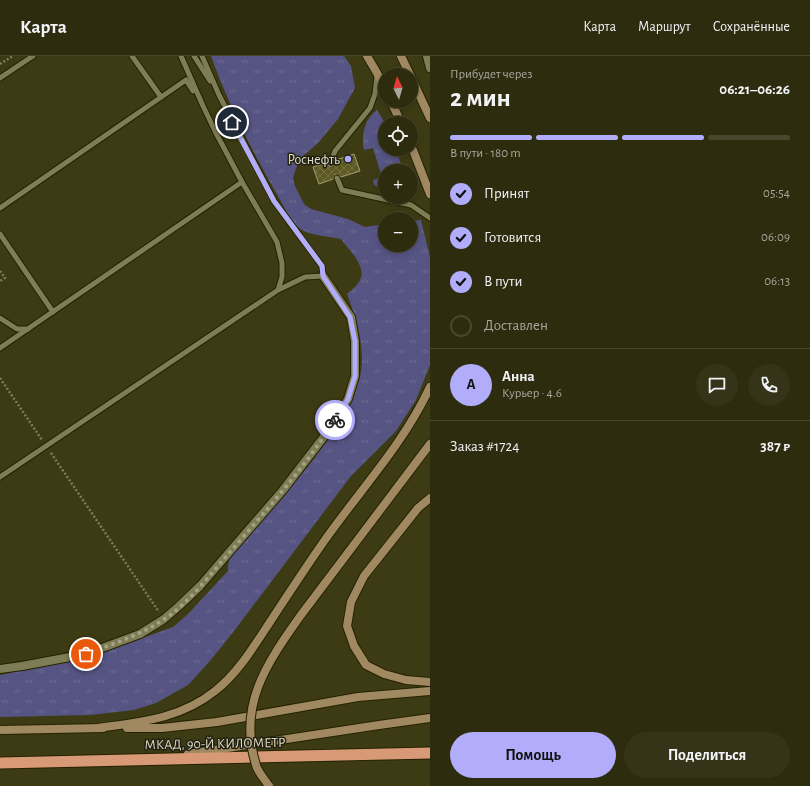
<!DOCTYPE html>
<html lang="ru">
<meta charset="utf-8">
<style>
:root{--surface:#2e2c0f;--page:#363418;--text:#f1f3f6;--muted:#a7a79e;--line:#49482f;--accent:#b1adfa}
body{margin:0;font-family:"Alegreya Sans",sans-serif;background:var(--page);color:var(--text);height:100vh;display:flex;flex-direction:column;font-size:15px;white-space:nowrap}
*{box-sizing:border-box;margin:0}
p{font-size:13px;color:var(--muted)}
.icon{flex:none;width:22px;height:22px;fill:none;stroke:currentColor;stroke-width:2;stroke-linecap:round;stroke-linejoin:round}
.map{position:relative;flex:1;overflow:hidden}
.sheet{display:flex;flex-direction:column;background:var(--surface);width:380px}
.sheet>*{flex:none}
.needle{width:26px;rotate:355deg}
.controls{position:absolute;left:378px;top:12px;display:grid;gap:8px}
.controls a{display:grid;place-items:center;width:40px;height:40px;border-radius:50%;background:var(--surface);box-shadow:0 2px 6px #0003,0 0 0 1px var(--line);font-size:20px}
.pin{position:absolute;display:grid;place-items:center;width:34px;height:34px;color:#fff;margin:-17px;border:2px solid #fff;border-radius:50%;box-shadow:0 1px 4px #0007}
.courier{position:absolute;display:grid;place-items:center;width:40px;height:40px;margin:-20px;border:3px solid #b1adfa;border-radius:50%;background:#fff;color:#222;box-shadow:0 1px 5px #0007}
.headline em{font-style:normal;font-weight:600}
.headline div{display:flex;flex-direction:column-reverse}
.headline{display:flex;align-items:center;justify-content:space-between;height:68px;padding:0 20px}
h1{font-size:26px;font-weight:600;line-height:30px}
.bar{display:grid;grid-template-columns:repeat(4,1fr);gap:6px 4px;align-content:center;height:48px;padding:0 20px}
.bar i{height:5px;border-radius:3px;background:var(--line)}
.bar .current{background:var(--accent)}
.bar p{grid-column:span 4}
.line{display:flex;align-items:center;gap:10px;padding:0 20px;border-top:1px solid var(--line)}
.line div{flex:1}
.round{display:grid;place-items:center;flex:none;width:42px;height:42px;border-radius:21px;background:var(--page)}
ol{padding:0 20px;list-style:none}
li{display:flex;align-items:center;gap:12px;height:44px}
li p{margin-inline-start:auto}
li .icon{padding:4px;border-radius:50%;background:var(--accent);color:#111;stroke-width:4}
li:last-child{color:var(--muted)}
li i{width:22px;height:22px;border:2px solid var(--line);border-radius:50%}
.primary-button{display:flex;gap:8px;margin-top:auto;padding:8px 20px}
.primary-button a{flex:1;height:46px;border-radius:24px;background:var(--accent);color:#111;font-size:16px;font-weight:600;line-height:46px;text-align:center}
.primary-button a+a{background:var(--page);color:var(--text)}
header{display:flex;align-items:center;gap:24px;box-sizing:border-box;height:56px;padding:0 20px;background:var(--surface);border-bottom:1px solid var(--line)}
header strong{font-size:19px}
nav{display:flex;gap:22px;margin-inline-start:auto;font-size:14px}
main{display:flex;flex:1;min-height:0}
.map>svg:first-child{display:block}
.grass{fill:url(#grass-tufts)}
.building{fill:url(#building-cross-hatch);stroke:#a2a077}
.lines{fill:none;stroke-linecap:round;stroke-linejoin:round}
.service-casing{stroke:#242200;stroke-width:7}
.minor-casing{stroke:#242200;stroke-width:10}
.tertiary-casing{stroke:#242200;stroke-width:10}
.secondary-casing{stroke:#242200;stroke-width:10}
.trunk-casing{stroke:#242200;stroke-width:13}
.path{stroke:#7d7c5d;stroke-width:2.5;stroke-dasharray:2 2;stroke-linecap:butt}
.service{stroke:#7f7d55;stroke-width:5}
.minor{stroke:#7f7d55;stroke-width:8}
.tertiary{stroke:#7f7d55;stroke-width:8}
.secondary{stroke:#a08861;stroke-width:8}
.trunk{stroke:#d89a76;stroke-width:11}
.secondary-bridge-casing{stroke:#242200;stroke-width:10;stroke-linecap:butt}
.secondary-bridge{stroke:#a08861;stroke-width:8}
.done{stroke:#a4a388;stroke-width:4;stroke-dasharray:0 7.2}
.route{stroke:#b1adfa;stroke-width:5}
.poi-dot{fill:#b1adfa;stroke:#222111;stroke-width:1.5}
.labels{text-anchor:middle;stroke-width:3;stroke-linejoin:round;paint-order:stroke}
.poi-label{font-size:14px;fill:#dbdbc6;stroke:#222111;text-anchor:end}
.street-label{font-size:14px;fill:#dbdbc6;stroke:#222111}
</style>
<header>
<strong>Карта</strong>
<nav><a>Карта</a><a>Маршрут</a><a>Сохранённые</a></nav>
</header>
<main>
<div class="map">
<svg width="430" height="730" viewBox="0 0 430 730">
<defs>
<pattern id="grass-tufts" width="24" height="20" patternUnits="userSpaceOnUse"><rect width="24" height="20" fill="#565483"/><path d="M3 7l-1-3M5 7V3M7 7l1-3M15 17l-1-3M17 17v-4M19 17l1-3" fill="none" stroke="#6e6c93"/></pattern>
<pattern id="building-cross-hatch" width="8" height="8" patternUnits="userSpaceOnUse"><rect width="8" height="8" fill="#5d5923"/><path d="M0 0l8 8M0 8l8-8" fill="none" stroke="#747041"/></pattern>
</defs>
<rect width="100%" height="100%" fill="#3d3b14"/>
<g class="grass">
<path d="M 211,0 L 344,0 L 351,10 L 355,32 L 338,63 L 318,87 L 302,101 L 296,112 L 293,122 L 295,130 L 304,148 L 311,153 L 348,163 L 365,171 L 385,168 L 385,189 L 411,189 L 411,165 L 421,164 L 430,201 L 430,309 L 416,344 L 396,375 L 351,420 L 234,575 L 210,605 L 188,629 L 156,647 L 134,654 L 90,659 L 0,661 L 0,619 L 99,598 L 173,571 L 188,558 L 228,515 L 228,510 L 230,500 C 263,464 296,428 324,389 C 340,367 356,343 361,316 C 365,290 356,262 347,238 C 352,234 357,230 360,224 C 367,210 348,193 341,183 C 331,181 310,179 302,174 C 292,169 285,152 279,142 C 253,97 229,50 211,0 Z"/>
<path d="M 377,54 L 385,67 L 385,93 L 395,93 L 404,115 L 385,115 L 385,134 L 374,129 L 373,124 L 382,121 L 373,92 L 364,94 C 361,79 364,64 377,54 Z"/>
</g>
<path class="building" d="M 354,98 L 360,115 L 341,121 L 339,119 L 336,118 L 334,120 L 333,123 L 319,128 L 313,111 L 327,107 L 329,110 L 332,110 L 336,104 Z"/>
<g class="lines">
<g class="service-casing">
<g id="service">
<path d="M 132,0 L 161,41"/>
<path d="M 181,0 L 203,50 L 216,77 L 242,126 L 277,186 L 282,207 L 282,221 L 278,234"/>
<path d="M 194,0 L 210,25"/>
<path d="M 0,22 L 33,0"/>
<path d="M 331,106 L 335,95 L 370,52 L 375,38 L 377,20"/>
<path d="M 337,122 L 342,134 L 411,149 L 430,162"/>
<path d="M 0,152 L 186,24 L 193,35"/>
<path d="M 0,178 L 53,256"/>
<path d="M 0,262 L 17,273 L 28,273"/>
<path d="M 0,292 L 242,126"/>
<path d="M 0,421 L 278,234 L 305,221 L 323,220 L 322,210 L 274,145 L 219,39 L 202,0"/>
</g>
</g>
<g class="minor-casing">
<path id="minor" d="M 0,613 L 22,610 L 86,598 L 140,578 L 164,563 L 179,550 L 200,530 L 283,434 L 323,382 L 340,356 L 348,343 L 355,320 L 355,285 L 351,261 L 323,220"/>
</g>
<g class="tertiary-casing">
<path id="tertiary" d="M 427,0 L 430,12"/>
</g>
<g class="secondary-casing">
<g id="secondary">
<path d="M 367,0 L 377,17 L 385,33"/>
<path d="M 401,0 L 410,19"/>
<path d="M 411,21 L 430,62"/>
<path d="M 391,45 L 401,67"/>
<path d="M 411,89 L 430,138"/>
<path d="M 430,442 L 418,452 L 364,520 L 351,546 L 347,570 L 354,590 L 366,609 L 384,618 L 406,624 L 430,626"/>
<path d="M 301,559 L 430,388"/>
<path d="M 98,672 C 140,666 180,663 215,635 C 237,618 253,592 268,569 C 285,543 302,517 320,491 C 357,437 402,391 430,331"/>
<path d="M 127,672 L 162,672 L 217,666 L 358,641 L 430,635"/>
<path d="M 0,674 L 103,672"/>
<path d="M 188,698 L 379,669 L 430,662"/>
</g>
</g>
<g class="trunk-casing">
<path id="trunk" d="M 0,707 L 430,697"/>
</g>
<g class="path">
<path d="M 0,8 L 13,0"/>
<path d="M 0,215 L 5,222 L 0,225"/>
<path d="M 0,322 L 42,384"/>
<path d="M 51,397 L 159,556"/>
</g>
<use href="#service" class="service"/>
<use href="#minor" class="minor"/>
<use href="#tertiary" class="tertiary"/>
<use href="#secondary" class="secondary"/>
<use href="#trunk" class="trunk"/>
<g class="secondary-bridge-casing">
<path id="secondary-bridge" d="M 269,730 C 265,724 260,718 257,712 C 236,650 267,607 301,559"/>
</g>
<use href="#secondary-bridge" class="secondary-bridge"/>
</g>
<g class="lines">
<path class="done" d="M 86,598 C 112,588 139,580 163,564 C 189,547 209,520 229,497 C 266,455 304,412 335,364"/>
<path class="route" d="M 232,66 L 274,145 L 322,210 L 323,220 L 350,261 L 355,285 L 355,320 L 348,343 L 335,364"/>
</g>
<circle class="poi-dot" cx="348" cy="103" r="4"/>
<g class="labels">
<g class="poi-label">
<text x="340" y="108">Роснефть</text>
</g>
<g class="street-label">
<text transform="translate(215 687) rotate(-1)" y="5">МКАД, 90-Й КИЛОМЕТР</text>
</g>
</g>
</svg>
<div class="controls">
<a><svg class="needle" viewBox="-14 -14 28 28"><path d="M0-13l5 13h-10z" fill="#e53935"/><path d="M0 13l5-13h-10z" fill="#a7a79e"/></svg></a>
<a><svg class="icon" aria-label="locate" viewBox="0 0 24 24"><circle cx="12" cy="12" r="6"/><path d="M12 2v4M12 18v4M2 12h4M18 12h4"/></svg></a>
<a>+</a>
<a>−</a>
</div>
<div class="pin" style="left:86px;top:598px;background:#ea580c"><svg class="icon" aria-label="bag" viewBox="0 0 24 24"><path d="M5 8h14l-1 12H6zM9 8a3 3 0 0 1 6 0"/></svg></div>
<div class="pin" style="left:232px;top:66px;background:#1f2937"><svg class="icon" aria-label="home" viewBox="0 0 24 24"><path d="M3 11l9-7 9 7M6 9v11h12V9"/></svg></div>
<div class="courier" style="left:335px;top:364px"><svg class="icon" aria-label="bike" viewBox="0 0 24 24"><circle cx="6" cy="16" r="4"/><circle cx="18" cy="16" r="4"/><path d="M6 16l4-8h5l3 8M10 8l3 8H6M13 5h3"/></svg></div>
</div>
<section class="sheet">
<div class="headline"><div><h1>2 мин</h1><p>Прибудет через</p></div><em>06:21–06:26</em></div>
<div class="bar"><i class="current"></i><i class="current"></i><i class="current"></i><i></i><p>В пути · 180 m</p></div>
<ol>
<li><svg class="icon" aria-label="check" viewBox="0 0 24 24"><path d="M5 12l5 5 9-10"/></svg>Принят<p>05:54</p></li>
<li><svg class="icon" aria-label="check" viewBox="0 0 24 24"><path d="M5 12l5 5 9-10"/></svg>Готовится<p>06:09</p></li>
<li><svg class="icon" aria-label="check" viewBox="0 0 24 24"><path d="M5 12l5 5 9-10"/></svg>В пути<p>06:13</p></li>
<li><i></i>Доставлен</li>
</ol>
<div class="line" style="height:72px"><b class="round" style="background:var(--accent);color:#111">А</b><div><b>Анна</b><p>Курьер · 4.6</p></div><a class="round"><svg class="icon" aria-label="chat" viewBox="0 0 24 24"><path d="M4 5h16v11H9l-5 4z"/></svg></a><a class="round"><svg class="icon" aria-label="phone" viewBox="0 0 24 24"><path d="M5 4h4l2 5-3 2q2 4 5 5l2-3 5 2v4C11 20 4 13 5 4z"/></svg></a></div>
<div class="line" style="height:52px"><div>Заказ #1724</div><b>387 ₽</b></div>
<div class="primary-button"><a>Помощь</a><a>Поделиться</a></div>
</section>
</main>
